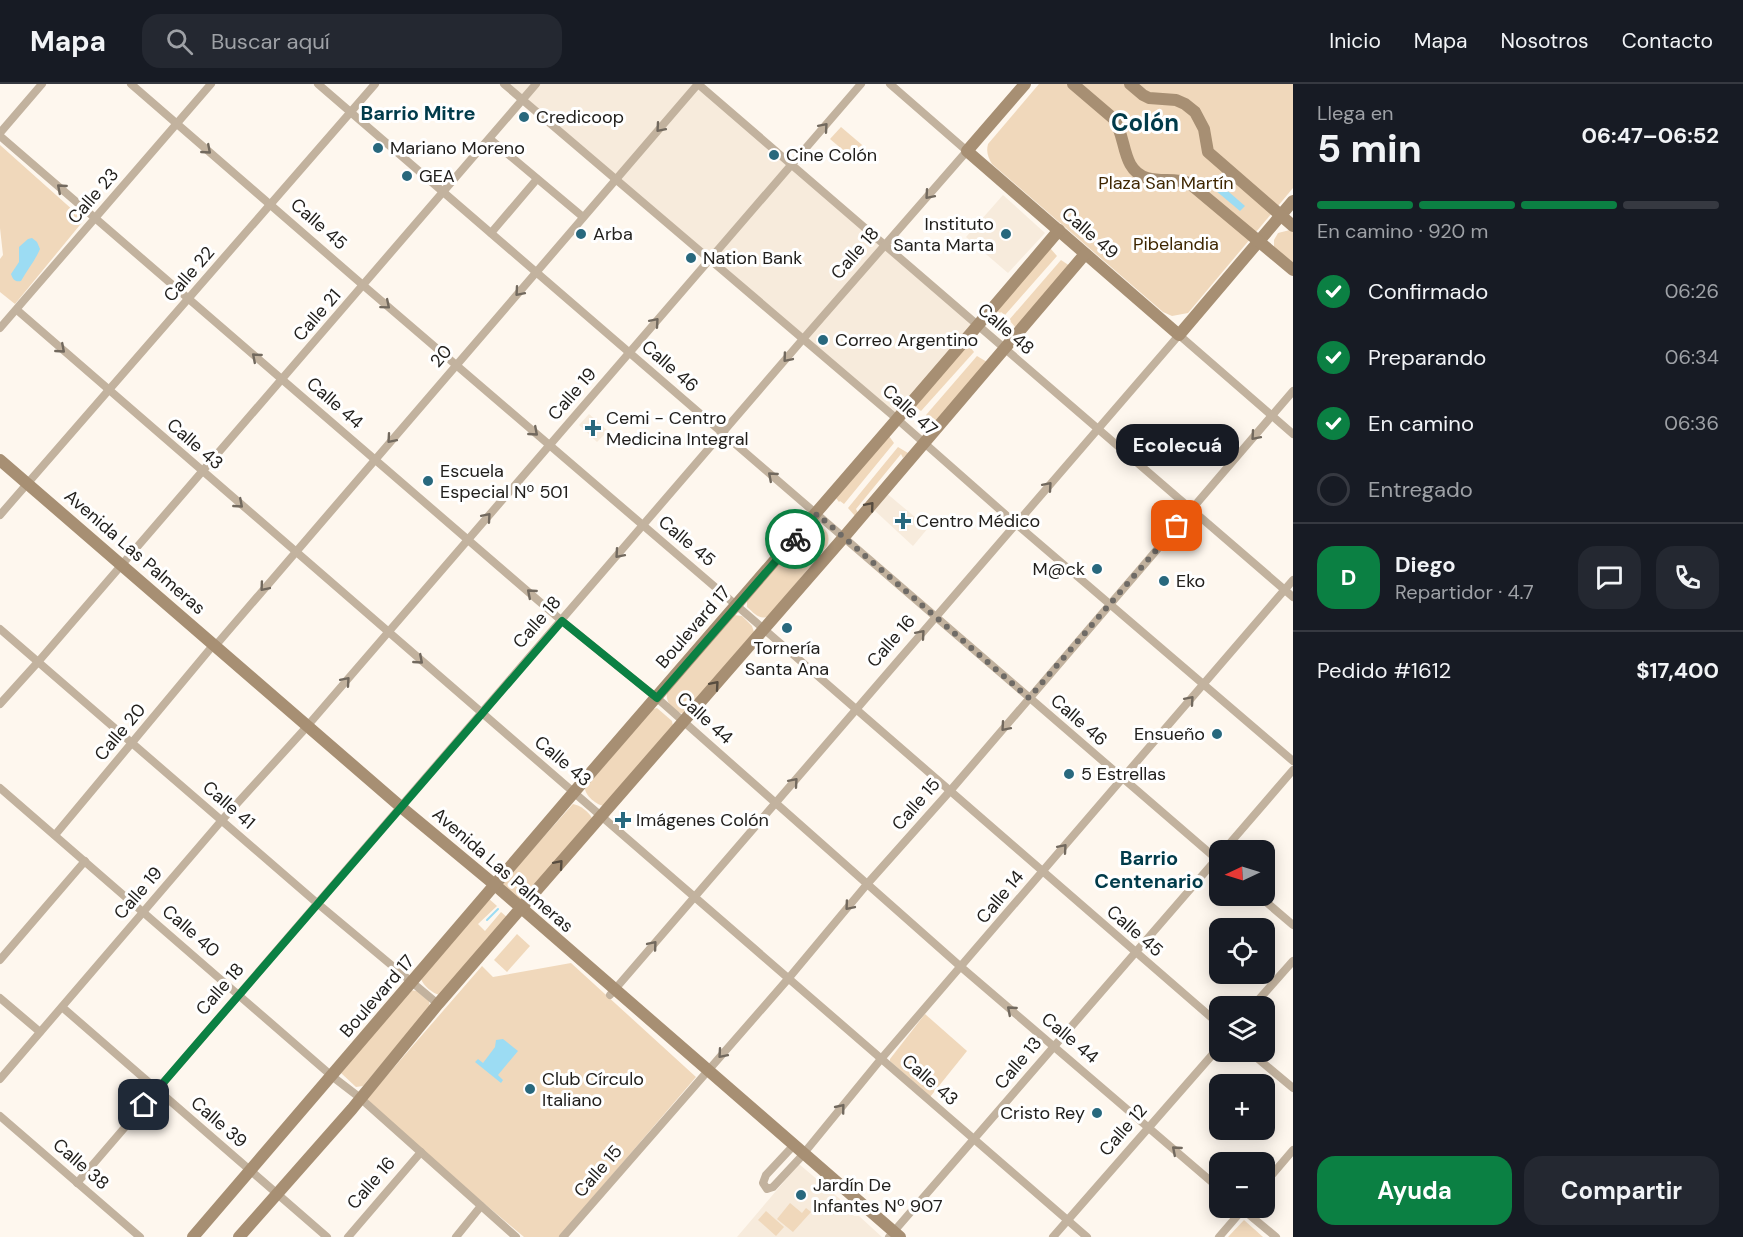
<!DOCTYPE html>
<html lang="es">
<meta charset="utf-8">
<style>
:root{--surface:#171b24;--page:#242831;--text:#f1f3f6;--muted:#9ea1a6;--line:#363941;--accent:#0b8043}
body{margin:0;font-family:"DM Sans",sans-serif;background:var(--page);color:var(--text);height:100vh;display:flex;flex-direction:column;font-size:22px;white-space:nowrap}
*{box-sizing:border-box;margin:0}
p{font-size:20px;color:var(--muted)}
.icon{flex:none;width:33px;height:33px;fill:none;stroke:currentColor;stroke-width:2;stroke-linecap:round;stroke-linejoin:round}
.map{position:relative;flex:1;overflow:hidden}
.sheet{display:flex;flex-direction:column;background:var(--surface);width:450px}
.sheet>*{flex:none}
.needle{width:39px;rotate:266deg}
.fabs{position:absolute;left:1209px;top:756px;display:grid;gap:12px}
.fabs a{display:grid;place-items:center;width:66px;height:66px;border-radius:12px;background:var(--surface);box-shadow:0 3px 15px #0003;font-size:30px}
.pin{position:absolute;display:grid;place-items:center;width:51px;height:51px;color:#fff;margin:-26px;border-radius:12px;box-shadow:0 3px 9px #0006}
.courier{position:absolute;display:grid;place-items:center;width:60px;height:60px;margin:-30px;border:4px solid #0b8043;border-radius:50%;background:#fff;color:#222;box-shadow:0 2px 8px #0007}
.bubble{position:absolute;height:42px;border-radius:18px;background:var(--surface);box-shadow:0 3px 15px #0003;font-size:20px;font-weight:700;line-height:42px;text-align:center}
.headline em{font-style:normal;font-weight:700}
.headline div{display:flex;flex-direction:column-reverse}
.headline{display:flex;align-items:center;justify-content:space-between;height:102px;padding:0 24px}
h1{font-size:39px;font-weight:700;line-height:45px}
.bar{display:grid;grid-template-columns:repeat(4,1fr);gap:9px 6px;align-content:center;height:72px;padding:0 24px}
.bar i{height:8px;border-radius:4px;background:var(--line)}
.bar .active{background:var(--accent)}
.bar p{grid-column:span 4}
.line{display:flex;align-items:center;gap:15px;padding:0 24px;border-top:2px solid var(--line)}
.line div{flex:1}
.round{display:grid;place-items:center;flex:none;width:63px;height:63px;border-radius:18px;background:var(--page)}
ol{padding:0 24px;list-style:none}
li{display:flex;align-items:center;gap:18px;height:66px}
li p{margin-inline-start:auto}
li .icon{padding:6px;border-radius:50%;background:var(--accent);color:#fff;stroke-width:4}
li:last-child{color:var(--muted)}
li i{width:33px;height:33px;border:3px solid var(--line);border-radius:50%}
.button{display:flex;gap:12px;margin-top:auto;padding:12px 24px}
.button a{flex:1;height:69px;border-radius:18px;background:var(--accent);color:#fff;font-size:24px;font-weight:700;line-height:69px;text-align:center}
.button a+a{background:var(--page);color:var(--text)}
header{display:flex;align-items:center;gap:36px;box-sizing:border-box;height:84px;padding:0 30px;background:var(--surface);border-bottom:2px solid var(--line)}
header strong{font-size:28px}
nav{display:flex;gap:33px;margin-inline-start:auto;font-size:21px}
.search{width:420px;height:54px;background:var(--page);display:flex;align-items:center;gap:15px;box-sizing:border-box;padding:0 21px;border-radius:18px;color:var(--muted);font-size:22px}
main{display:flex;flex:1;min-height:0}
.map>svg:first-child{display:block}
.built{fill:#f7ebdc}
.green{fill:#f0d8bb}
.water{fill:#9cdcf3}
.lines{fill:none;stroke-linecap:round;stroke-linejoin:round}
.stream{stroke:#9cdcf3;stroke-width:2}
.street{stroke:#c2b29e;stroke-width:8}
.secondary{stroke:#a78f73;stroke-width:12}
.oneway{stroke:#72695e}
.oneway2{stroke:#574c3f}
.done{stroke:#6f6b66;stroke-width:6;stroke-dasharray:0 10.8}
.route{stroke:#0b8043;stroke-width:8}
.poi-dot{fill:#28687d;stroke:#fff;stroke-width:2}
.labels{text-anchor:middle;stroke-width:6;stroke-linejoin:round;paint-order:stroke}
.poi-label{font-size:18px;fill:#22201d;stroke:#fff;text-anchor:start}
.park-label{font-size:18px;fill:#3e2601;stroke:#fff}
.street-label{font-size:18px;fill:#22201d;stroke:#fff}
.neighbourhood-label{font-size:20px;font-weight:bold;fill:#013b4a;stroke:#fff}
.district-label{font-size:24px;font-weight:bold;fill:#013b4a;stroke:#fff}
</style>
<header>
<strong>Mapa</strong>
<div class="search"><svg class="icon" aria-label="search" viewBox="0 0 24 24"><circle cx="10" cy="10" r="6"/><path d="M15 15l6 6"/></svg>Buscar aquí</div>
<nav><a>Inicio</a><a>Mapa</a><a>Nosotros</a><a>Contacto</a></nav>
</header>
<main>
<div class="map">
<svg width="1293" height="1153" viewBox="0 0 1293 1153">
<rect width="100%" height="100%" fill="#fef7ee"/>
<g class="built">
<path d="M 506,0 L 698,0 L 978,242 L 897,335 Z"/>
<path d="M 1003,111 L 1045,149 L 1008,189 L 966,153 Z"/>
<path d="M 589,330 L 608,347 L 597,358 L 579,341 Z"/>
<path d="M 885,408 L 928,444 L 913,462 L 872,424 Z"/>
<path d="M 799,1080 L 840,1115 L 840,1119 L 854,1132 L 859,1132 L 882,1153 L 737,1153 Z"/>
</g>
<g class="green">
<path d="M 1039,0 L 1293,0 L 1293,104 L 1188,229 L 1172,232 L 1163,228 L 992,80 C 988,73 986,68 988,60 Z"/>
<path d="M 841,43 L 868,66 L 857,78 L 830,55 Z"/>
<path d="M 0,61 L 84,136 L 15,220 L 0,208 L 0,175 L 3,171 L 0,144 Z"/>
<path d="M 1290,146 L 1293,147 L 1293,182 L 1274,163 L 1274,156 L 1278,149 Z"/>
<path d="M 1050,164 L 1057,172 L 1005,231 L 1001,228 L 1000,229 L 996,226 Z"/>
<path d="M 1061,176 L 1070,182 L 1016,244 L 1009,236 Z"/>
<path d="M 967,259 L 974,268 L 921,327 L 913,321 Z"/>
<path d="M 977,272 L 987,278 L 933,340 L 926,331 Z"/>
<path d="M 889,352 L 894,359 L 844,420 L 840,417 L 839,418 L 836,414 Z"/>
<path d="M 898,363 L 908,369 L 903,374 L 901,370 L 856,425 L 858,429 L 855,432 L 848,424 Z"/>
<path d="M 811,440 C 824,441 832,449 827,462 L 769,532 C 760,537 754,529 747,523 L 747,515 Z"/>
<path d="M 734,531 L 742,532 L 752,542 L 754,548 L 685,630 C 675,629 665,619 667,609 Z"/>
<path d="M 657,624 L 672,637 L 673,642 L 604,722 C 597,721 585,712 585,704 L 653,625 Z"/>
<path d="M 573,720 C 580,721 589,728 592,734 L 521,817 L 503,802 L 504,797 Z"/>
<path d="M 488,814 L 497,822 L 478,840 L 485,847 L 501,828 L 508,834 L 440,911 C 433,910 423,901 421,895 Z"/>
<path d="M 517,850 L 530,862 L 507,888 L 494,876 Z"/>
<path d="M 571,879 L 696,993 L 559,1153 L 524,1153 L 364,1018 L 482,882 L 493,893 Z"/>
<path d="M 410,906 L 417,907 L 429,917 L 430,923 L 363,1002 L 356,1003 L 341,989 Z"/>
<path d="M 925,930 L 967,967 L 930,1013 L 890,977 L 890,975 Z"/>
<path d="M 790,1119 L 802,1129 L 806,1124 L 811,1128 L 793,1148 L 777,1135 Z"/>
<path d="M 766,1127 L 784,1143 L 776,1152 L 758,1136 Z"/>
<path d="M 1244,1136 L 1263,1153 L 1228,1153 Z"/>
</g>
<g class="water">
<path d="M 1214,95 L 1245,122 L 1240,127 L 1209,101 Z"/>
<path d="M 32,154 L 37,158 L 40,165 C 35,177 27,186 21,197 C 15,198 13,196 11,190 L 19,178 L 19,163 L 28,155 Z"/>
<path d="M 503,955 L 518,967 L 498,991 L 503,996 L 501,999 L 475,978 L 478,975 L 483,979 L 495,963 L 496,956 Z"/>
</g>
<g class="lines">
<path class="stream" d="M 487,836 L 498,825"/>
<g class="street">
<path d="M 131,0 L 364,202 L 736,521 L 1220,941"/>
<path d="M 318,0 L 1220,778"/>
<path d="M 504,0 L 897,335 L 1015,439 L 1293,677"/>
<path d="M 698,0 L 1293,513"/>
<path d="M 0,49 L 42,0"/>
<path d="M 0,52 L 562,537 L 657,614 L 961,883 L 1220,1105"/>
<path d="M 490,55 L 583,133"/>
<path d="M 491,149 L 537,95"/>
<path d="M 17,226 L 1087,1153"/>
<path d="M 0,244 L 211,0"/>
<path d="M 0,431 L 375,0"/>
<path d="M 0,545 L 317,819 L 438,920"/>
<path d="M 0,620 L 38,578 L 536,0"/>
<path d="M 0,704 L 333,993 L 359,1013 L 516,1153"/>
<path d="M 55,751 L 210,565 L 216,561 L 698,0"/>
<path d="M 1224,766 L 1293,686"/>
<path d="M 1259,812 L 1293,841"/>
<path d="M 0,876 L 85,777"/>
<path d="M 610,911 L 1179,251 L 1293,350"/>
<path d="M 0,914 L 40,948"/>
<path d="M 1253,922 L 1293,877"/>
<path d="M 62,923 L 327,1153"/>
<path d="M 1250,968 L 1293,1004"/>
<path d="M 0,995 L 222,736 L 303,647 L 861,0"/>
<path d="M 0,1032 L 140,1153"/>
<path d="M 794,1061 L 766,1091 L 763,1099 L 767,1105 L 773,1103 L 800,1074 L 881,975 L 1293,496"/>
<path d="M 77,1099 L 803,255 L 967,67 L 890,0"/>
<path d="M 1264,1100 L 1293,1066"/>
<path d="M 1241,1124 L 1276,1153"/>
<path d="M 348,1153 L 421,1068"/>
<path d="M 456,1153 L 481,1122"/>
<path d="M 563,1153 L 788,895 L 868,799 L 950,707 L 1293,307"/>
<path d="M 889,1153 L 1219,772"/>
<path d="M 1053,1153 L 1220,962"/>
<path d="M 1219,1153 L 1244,1124"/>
</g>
<g class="secondary">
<path d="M 1025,0 L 967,67 L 1179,251 L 1293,117"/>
<path d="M 1073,0 L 1114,35 C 1127,54 1121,86 1147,94 C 1161,98 1175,94 1189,99 L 1293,186"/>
<path d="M 1130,0 L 1143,11 L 1149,14 L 1176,16 L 1185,20 L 1195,28 L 1204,45 L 1208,68 L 1293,142"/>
<path d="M 0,376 L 401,723 L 495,801 L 900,1153"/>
<path d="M 193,1153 C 321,1005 447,855 575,707 C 736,520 899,335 1059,146"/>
<path d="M 239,1153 L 352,1025 L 438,920 L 521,824 L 844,453 L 1085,170"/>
</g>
</g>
<defs><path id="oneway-chevron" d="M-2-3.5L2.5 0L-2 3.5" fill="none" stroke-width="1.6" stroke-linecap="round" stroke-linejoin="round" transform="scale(1.5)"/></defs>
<g class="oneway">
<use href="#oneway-chevron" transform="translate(824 43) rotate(-49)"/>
<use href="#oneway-chevron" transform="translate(660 44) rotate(131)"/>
<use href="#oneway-chevron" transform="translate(207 66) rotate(41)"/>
<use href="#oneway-chevron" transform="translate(61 104) rotate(-139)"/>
<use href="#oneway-chevron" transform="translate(929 111) rotate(131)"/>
<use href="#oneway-chevron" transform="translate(519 208) rotate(131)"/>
<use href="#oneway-chevron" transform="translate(386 221) rotate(40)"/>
<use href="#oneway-chevron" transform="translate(655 238) rotate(-49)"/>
<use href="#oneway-chevron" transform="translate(61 265) rotate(41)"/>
<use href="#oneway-chevron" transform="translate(256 273) rotate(-139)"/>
<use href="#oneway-chevron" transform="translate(787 274) rotate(130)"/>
<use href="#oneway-chevron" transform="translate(534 348) rotate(41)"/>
<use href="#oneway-chevron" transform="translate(1255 352) rotate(131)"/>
<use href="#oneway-chevron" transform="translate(391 355) rotate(131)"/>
<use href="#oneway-chevron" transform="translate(772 392) rotate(-139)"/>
<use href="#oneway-chevron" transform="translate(1048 402) rotate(-49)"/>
<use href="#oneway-chevron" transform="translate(239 420) rotate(41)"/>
<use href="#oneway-chevron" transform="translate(487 433) rotate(-49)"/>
<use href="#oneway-chevron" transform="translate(619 470) rotate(131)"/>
<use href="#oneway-chevron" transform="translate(264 503) rotate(130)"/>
<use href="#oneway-chevron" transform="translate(531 509) rotate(-139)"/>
<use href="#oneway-chevron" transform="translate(921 550) rotate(-49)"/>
<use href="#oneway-chevron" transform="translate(419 576) rotate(41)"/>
<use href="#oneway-chevron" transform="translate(346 597) rotate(-49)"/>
<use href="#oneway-chevron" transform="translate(1190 616) rotate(-49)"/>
<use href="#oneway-chevron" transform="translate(1005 643) rotate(131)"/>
<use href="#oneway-chevron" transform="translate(794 698) rotate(-49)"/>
<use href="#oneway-chevron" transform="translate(1063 764) rotate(-49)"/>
<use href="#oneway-chevron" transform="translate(849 822) rotate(130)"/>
<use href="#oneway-chevron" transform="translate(653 861) rotate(-50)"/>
<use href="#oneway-chevron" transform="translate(1011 926) rotate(-139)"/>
<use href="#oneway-chevron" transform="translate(722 970) rotate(131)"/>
<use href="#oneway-chevron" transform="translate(841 1024) rotate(-51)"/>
<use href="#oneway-chevron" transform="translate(1176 1066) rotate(-139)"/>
</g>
<g class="oneway2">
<use href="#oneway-chevron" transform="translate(870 422) rotate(-50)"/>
<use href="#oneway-chevron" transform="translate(715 601) rotate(-49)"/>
<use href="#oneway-chevron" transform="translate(559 780) rotate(-49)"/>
</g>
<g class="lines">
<path class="done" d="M 795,455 L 817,430 L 1029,614 L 1177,442"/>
<path class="route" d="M 144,1021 L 562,537 L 657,614 L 795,455"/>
</g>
<g class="poi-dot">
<circle cx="524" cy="33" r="6"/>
<circle cx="378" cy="64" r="6"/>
<circle cx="774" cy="71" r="6"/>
<circle cx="407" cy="92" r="6"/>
<circle cx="581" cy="150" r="6"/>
<circle cx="1006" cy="150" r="6"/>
<circle cx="691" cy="174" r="6"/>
<circle cx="823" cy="256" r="6"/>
<path d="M590 335h6v6h6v6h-6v6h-6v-6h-6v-6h6z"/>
<circle cx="428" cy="397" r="6"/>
<path d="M900 428h6v6h6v6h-6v6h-6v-6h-6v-6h6z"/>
<circle cx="1097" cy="485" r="6"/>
<circle cx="1164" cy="497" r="6"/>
<circle cx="787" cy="544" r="6"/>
<circle cx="1217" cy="650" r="6"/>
<circle cx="1069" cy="690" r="6"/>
<path d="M620 727h6v6h6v6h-6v6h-6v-6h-6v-6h6z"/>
<circle cx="530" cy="1005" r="6"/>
<circle cx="1097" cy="1029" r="6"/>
<circle cx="801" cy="1111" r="6"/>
</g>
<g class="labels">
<g class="poi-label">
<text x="536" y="39">Credicoop</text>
<text x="390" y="70">Mariano Moreno</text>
<text x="786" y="77">Cine Colón</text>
<text x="419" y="98">GEA</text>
<text x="994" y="146" text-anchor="end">Instituto<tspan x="994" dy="21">Santa Marta</tspan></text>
<text x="593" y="156">Arba</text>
<text x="703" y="180">Nation Bank</text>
<text x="835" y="262">Correo Argentino</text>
<text x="606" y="340">Cemi - Centro<tspan x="606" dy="21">Medicina Integral</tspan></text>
<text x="440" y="393">Escuela<tspan x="440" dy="21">Especial Nº 501</tspan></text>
<text x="916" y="443">Centro Médico</text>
<text x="1085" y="491" text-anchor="end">M@ck</text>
<text x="1176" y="503">Eko</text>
<text x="787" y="570" text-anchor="middle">Tornería<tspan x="787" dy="21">Santa Ana</tspan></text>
<text x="1205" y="656" text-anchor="end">Ensueño</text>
<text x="1081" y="696">5 Estrellas</text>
<text x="636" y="742">Imágenes Colón</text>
<text x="542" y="1001">Club Círculo<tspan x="542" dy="21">Italiano</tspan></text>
<text x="1085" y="1035" text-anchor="end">Cristo Rey</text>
<text x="813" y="1107">Jardín De<tspan x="813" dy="21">Infantes Nº 907</tspan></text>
</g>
<g class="park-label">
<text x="1166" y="105">Plaza San Martín</text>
<text x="1176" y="166">Pibelandia</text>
</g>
<g class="street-label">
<text transform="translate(93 112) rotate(-49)" y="6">Calle 23</text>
<text transform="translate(319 140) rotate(41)" y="6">Calle 45</text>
<text transform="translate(1090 149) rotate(41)" y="6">Calle 49</text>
<text transform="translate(855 169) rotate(-49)" y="6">Calle 18</text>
<text transform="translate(189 190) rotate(-49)" y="6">Calle 22</text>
<text transform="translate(317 231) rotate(-49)" y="6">Calle 21</text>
<text transform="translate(1006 245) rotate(41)" y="6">Calle 48</text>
<text transform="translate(441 272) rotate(-49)" y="6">20</text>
<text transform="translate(670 282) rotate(41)" y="6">Calle 46</text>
<text transform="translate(572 310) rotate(-49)" y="6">Calle 19</text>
<text transform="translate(335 319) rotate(41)" y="6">Calle 44</text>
<text transform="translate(910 326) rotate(42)" y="6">Calle 47</text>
<text transform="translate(195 360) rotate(41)" y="6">Calle 43</text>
<text transform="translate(687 457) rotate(40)" y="6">Calle 45</text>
<text transform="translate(135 468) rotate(41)" y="6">Avenida Las Palmeras</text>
<text transform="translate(537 538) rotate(-49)" y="6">Calle 18</text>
<text transform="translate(693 543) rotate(-49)" y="6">Boulevard 17</text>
<text transform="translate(891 557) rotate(-49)" y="6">Calle 16</text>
<text transform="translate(705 634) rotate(42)" y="6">Calle 44</text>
<text transform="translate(1079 636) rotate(41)" y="6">Calle 46</text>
<text transform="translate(120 648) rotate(-50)" y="6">Calle 20</text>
<text transform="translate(563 677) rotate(40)" y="6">Calle 43</text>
<text transform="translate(916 720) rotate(-49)" y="6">Calle 15</text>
<text transform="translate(229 721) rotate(41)" y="6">Calle 41</text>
<text transform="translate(503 786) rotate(41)" y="6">Avenida Las Palmeras</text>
<text transform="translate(138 809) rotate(-49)" y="6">Calle 19</text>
<text transform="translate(1000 813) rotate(-50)" y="6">Calle 14</text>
<text transform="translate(191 847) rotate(41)" y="6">Calle 40</text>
<text transform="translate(1135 847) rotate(41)" y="6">Calle 45</text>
<text transform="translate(220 905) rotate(-49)" y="6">Calle 18</text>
<text transform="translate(377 912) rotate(-49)" y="6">Boulevard 17</text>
<text transform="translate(1070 954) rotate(40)" y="6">Calle 44</text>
<text transform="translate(1018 979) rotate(-50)" y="6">Calle 13</text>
<text transform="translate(930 996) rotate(41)" y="6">Calle 43</text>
<text transform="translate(219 1038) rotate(41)" y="6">Calle 39</text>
<text transform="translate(1123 1046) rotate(-49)" y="6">Calle 12</text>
<text transform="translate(81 1080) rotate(41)" y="6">Calle 38</text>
<text transform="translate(598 1087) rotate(-49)" y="6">Calle 15</text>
<text transform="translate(371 1099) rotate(-49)" y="6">Calle 16</text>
</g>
<g class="neighbourhood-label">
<text x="418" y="36">Barrio Mitre</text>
<text x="1149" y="781">Barrio<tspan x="1149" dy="23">Centenario</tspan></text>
</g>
<g class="district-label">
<text x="1145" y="47">Colón</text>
</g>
</g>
</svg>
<div class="fabs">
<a><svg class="needle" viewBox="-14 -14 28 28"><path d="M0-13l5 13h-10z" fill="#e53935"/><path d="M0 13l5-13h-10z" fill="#9ea1a6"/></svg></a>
<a><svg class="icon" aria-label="locate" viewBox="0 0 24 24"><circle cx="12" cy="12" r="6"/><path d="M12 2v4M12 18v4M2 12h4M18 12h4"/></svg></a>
<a><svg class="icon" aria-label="layers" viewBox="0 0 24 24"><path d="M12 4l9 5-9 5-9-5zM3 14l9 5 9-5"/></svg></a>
<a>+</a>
<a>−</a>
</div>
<div class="pin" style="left:1177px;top:442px;background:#ea580c"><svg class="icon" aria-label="bag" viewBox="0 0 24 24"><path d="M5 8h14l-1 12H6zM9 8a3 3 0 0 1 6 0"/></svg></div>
<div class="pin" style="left:144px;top:1021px;background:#1f2937"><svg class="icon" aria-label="home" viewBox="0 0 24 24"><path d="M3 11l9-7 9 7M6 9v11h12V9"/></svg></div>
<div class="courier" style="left:795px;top:455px"><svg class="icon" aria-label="bike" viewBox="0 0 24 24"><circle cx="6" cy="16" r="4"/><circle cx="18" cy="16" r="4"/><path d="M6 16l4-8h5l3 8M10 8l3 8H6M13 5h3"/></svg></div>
<div class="bubble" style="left:1116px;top:340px;width:123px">Ecolecuá</div>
</div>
<section class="sheet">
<div class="headline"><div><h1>5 min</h1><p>Llega en</p></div><em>06:47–06:52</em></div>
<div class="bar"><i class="active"></i><i class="active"></i><i class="active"></i><i></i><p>En camino · 920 m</p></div>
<ol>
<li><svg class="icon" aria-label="check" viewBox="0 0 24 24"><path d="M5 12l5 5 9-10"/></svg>Confirmado<p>06:26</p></li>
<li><svg class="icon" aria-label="check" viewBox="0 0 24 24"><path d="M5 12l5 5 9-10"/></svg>Preparando<p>06:34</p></li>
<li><svg class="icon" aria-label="check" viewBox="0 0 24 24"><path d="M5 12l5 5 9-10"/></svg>En camino<p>06:36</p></li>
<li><i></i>Entregado</li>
</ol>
<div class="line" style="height:108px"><b class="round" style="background:var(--accent);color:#fff">D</b><div><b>Diego</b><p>Repartidor · 4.7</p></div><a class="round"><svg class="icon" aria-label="chat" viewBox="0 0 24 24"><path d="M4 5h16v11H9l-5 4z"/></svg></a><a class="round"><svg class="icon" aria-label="phone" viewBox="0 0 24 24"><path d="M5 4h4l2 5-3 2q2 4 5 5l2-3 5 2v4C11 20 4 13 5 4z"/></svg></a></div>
<div class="line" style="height:78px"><div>Pedido #1612</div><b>$17,400</b></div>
<div class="button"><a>Ayuda</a><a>Compartir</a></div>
</section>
</main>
